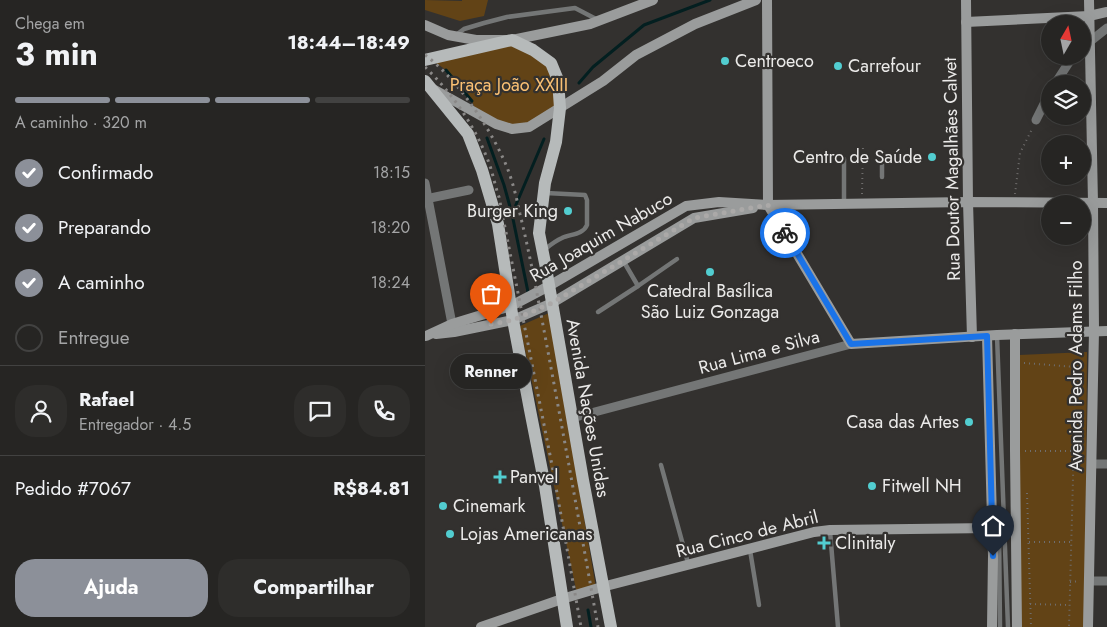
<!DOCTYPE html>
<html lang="pt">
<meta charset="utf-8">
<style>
:root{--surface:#262523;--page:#2e2d2b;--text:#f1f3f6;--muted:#a4a5a6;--line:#424241;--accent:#8c9099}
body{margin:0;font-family:Jost,sans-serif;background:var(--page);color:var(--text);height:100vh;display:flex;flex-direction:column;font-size:19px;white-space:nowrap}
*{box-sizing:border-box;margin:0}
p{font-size:16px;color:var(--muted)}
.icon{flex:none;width:28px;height:28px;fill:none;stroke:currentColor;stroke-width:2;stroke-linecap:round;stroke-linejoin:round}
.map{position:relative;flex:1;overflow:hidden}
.sheet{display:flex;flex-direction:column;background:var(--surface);width:425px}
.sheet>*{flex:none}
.needle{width:32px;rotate:9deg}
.controls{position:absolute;left:616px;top:15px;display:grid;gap:10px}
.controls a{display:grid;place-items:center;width:50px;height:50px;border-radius:50%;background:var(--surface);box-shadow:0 5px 20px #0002,0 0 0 1px var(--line);font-size:25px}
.pin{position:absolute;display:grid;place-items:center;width:42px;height:42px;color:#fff;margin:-51px -21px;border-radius:50% 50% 50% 0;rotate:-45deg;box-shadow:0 0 5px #0007}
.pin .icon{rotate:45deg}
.courier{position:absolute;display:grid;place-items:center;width:50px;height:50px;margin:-25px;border:4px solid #1a73e8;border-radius:50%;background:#fff;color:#222;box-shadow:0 1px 6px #0007}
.bubble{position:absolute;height:35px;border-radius:18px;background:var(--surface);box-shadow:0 5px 20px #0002,0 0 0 1px var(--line);font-size:16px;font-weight:700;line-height:35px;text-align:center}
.summary em{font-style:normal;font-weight:700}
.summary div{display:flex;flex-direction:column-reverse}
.summary{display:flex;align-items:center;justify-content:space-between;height:85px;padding:0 15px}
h1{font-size:32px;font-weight:700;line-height:38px}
.bar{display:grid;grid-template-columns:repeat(4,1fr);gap:8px 5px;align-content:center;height:60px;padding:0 15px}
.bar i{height:6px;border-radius:4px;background:var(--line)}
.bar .current{background:var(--accent)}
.bar p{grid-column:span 4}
.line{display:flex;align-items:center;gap:12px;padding:0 15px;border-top:1px solid var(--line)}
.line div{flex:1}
.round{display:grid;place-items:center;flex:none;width:52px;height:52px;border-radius:20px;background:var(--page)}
ol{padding:0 15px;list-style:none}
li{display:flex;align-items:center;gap:15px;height:55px}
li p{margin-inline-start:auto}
li .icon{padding:5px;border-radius:50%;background:var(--accent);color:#fff;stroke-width:4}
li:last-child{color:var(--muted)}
li i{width:28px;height:28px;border:2px solid var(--line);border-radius:50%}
.cta{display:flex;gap:10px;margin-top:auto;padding:10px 15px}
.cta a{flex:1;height:58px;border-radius:20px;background:var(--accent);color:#fff;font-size:20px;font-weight:700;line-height:58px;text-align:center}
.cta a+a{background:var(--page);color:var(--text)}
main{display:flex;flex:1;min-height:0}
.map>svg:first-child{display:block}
.park{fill:#624316}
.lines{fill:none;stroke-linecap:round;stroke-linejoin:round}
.stream{stroke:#031f20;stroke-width:3}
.path{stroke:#6f6d6c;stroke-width:2;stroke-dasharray:1 4;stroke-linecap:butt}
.lane{stroke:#747676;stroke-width:4.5}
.street{stroke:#747676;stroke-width:9}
.secondary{stroke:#9a9c9c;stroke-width:10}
.primary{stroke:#b6baba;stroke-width:12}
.rail{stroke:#8a8887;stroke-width:3;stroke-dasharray:2.5 5;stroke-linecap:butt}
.done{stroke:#aba9a8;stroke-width:5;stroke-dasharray:0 9}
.route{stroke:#1a73e8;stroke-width:6}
.poi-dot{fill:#52cdd0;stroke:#33312f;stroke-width:2}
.labels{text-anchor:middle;stroke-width:4.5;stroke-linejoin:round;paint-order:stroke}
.poi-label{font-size:18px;fill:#ebeae9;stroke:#33312f;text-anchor:start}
.park-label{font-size:18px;fill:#fbc174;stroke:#33312f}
.street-label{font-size:18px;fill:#ebeae9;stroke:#33312f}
</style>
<main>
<section class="sheet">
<div class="summary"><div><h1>3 min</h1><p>Chega em</p></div><em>18:44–18:49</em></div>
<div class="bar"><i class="current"></i><i class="current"></i><i class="current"></i><i></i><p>A caminho · 320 m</p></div>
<ol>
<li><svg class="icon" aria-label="check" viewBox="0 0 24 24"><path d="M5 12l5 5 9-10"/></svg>Confirmado<p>18:15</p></li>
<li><svg class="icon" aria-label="check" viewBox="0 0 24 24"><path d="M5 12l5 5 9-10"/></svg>Preparando<p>18:20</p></li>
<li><svg class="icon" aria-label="check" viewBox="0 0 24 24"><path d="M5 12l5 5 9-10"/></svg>A caminho<p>18:24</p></li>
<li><i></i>Entregue</li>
</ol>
<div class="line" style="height:90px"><a class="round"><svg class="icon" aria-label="person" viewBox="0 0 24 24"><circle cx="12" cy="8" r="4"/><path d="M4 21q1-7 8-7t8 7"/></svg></a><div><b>Rafael</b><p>Entregador · 4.5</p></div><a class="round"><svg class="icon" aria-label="chat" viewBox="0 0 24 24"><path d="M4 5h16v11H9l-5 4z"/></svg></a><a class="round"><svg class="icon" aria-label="phone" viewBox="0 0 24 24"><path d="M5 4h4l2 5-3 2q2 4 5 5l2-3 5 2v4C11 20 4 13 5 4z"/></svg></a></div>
<div class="line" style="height:65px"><div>Pedido #7067</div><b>R$84.81</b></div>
<div class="cta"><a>Ajuda</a><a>Compartilhar</a></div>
</section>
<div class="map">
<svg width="682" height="627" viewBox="0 0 682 627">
<rect width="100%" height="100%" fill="#33312f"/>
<g class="park">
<path d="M 0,0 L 37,1 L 37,0 L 63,0 L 59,16 L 35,21 L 0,10 Z"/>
<path d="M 87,40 L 126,63 L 135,108 L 104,127 L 87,129 L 52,114 L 47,101 L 21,70 L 4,58 Z"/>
<path d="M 124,313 L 171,588 L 152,594 L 95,326 Z"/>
<path d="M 662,352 L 660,627 L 596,627 L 594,355 Z"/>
</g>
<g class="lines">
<g class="stream">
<path d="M 21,70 L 47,101"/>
<path d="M 154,83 L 168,67 L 219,25 L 285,0"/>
<path d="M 62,138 L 79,185 L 87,214 L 103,292"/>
<path d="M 87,214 L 119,139"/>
<path d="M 163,610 L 166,627"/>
</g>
<g class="path">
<path d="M 437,194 L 438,146"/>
<path d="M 590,194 L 595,153 L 607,129"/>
<path d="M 599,363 L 651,367 L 644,627"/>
<path d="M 600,451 L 649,451 L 656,456"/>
<path d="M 602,493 L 606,627"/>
<path d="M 604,542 L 646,542"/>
<path d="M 645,582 L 655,581"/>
<path d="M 605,604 L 645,605"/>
</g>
<g class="lane">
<path d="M 31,35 L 39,29 L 59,23 L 82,17 L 150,8 L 173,20"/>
<path d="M 419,159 L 419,203"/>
<path d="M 457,177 L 457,159"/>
<path d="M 119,250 C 124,246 130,241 137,238 C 145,234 158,235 162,225 L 162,200 L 160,195 L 121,193"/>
<path d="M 199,262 L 213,286 L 252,259"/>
<path d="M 173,312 L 213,286"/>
<path d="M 572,336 L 583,627"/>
<path d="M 236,465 L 263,563"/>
<path d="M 574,528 L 575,627"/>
<path d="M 405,531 L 413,627"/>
<path d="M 325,550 L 334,605"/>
</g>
<g class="street">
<path d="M 658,47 L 682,28"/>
<path d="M 630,84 L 648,56"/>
<path d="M 611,120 L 625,92"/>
<path d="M 0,183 L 27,324"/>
<path d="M 0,199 L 44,190"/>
<path d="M 147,418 L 426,344"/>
<path d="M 667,464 L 682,464"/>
<path d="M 664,581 L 682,581"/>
</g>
<g class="secondary">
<path d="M 342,0 L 343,205"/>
<path d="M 541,0 L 543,202 L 547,337"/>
<path d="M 541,22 L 664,16 L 682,12"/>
<path d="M 0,25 L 23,35 L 51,40 L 87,40 L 165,24 L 228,0"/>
<path d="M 8,89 L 71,124 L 87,129 L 104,127 L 178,81 L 211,55 L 270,24 L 331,0"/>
<path d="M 343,205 L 426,344 L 572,335 L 682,331"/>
<path d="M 11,334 L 29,332 L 88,320 L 127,303 L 269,218 L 328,208"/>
<path d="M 590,334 L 590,451 L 592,627"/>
<path d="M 1,336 L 27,324 L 86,306 L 124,286 L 261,206 L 294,202 L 343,205 L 543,202 L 682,203"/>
<path d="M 562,336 L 568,556 L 567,627"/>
<path d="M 56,627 L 137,599 L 177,587 L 389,532 L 405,530 L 567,528"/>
<path d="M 663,627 L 669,331 L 668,203 L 664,0"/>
</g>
<g class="primary">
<path d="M 0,60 L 87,40 L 108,50 L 126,63 L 133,80 L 135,108 L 131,142 L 120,183 L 114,233 L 121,268 L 158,480 L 186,627"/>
<path d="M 0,81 L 43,134 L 57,170 L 73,224 L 88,320 L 105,410 L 120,486 L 142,627"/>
</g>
<g class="rail">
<path d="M 0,55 C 30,77 61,122 77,156 C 86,174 91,195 95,214 C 104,251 111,288 118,325 C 137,426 155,526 173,627"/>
<path d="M 0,67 C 28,94 50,126 64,163 C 68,174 70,186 74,197 L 127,465 L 156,627"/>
</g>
</g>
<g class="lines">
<path class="done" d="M 66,324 L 88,320 L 127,303 L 269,218 L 343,205 L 360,233"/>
<path class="route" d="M 360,233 L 426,344 L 562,336 L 568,556"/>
</g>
<g class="poi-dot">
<circle cx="300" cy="61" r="5"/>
<circle cx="413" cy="66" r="5"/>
<circle cx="507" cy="157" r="5"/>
<circle cx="143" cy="211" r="5"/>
<circle cx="285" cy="272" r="5"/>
<circle cx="544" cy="422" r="5"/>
<path d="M72.5 469.5h5v5h5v5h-5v5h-5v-5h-5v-5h5z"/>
<circle cx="447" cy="486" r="5"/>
<circle cx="18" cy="506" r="5"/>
<circle cx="25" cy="534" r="5"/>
<path d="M396.5 535.5h5v5h5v5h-5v5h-5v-5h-5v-5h5z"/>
</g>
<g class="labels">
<g class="poi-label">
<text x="310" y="67">Centroeco</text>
<text x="423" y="72">Carrefour</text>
<text x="497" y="163" text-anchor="end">Centro de Saúde</text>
<text x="133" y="217" text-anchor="end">Burger King</text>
<text x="285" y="297" text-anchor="middle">Catedral Basílica<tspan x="285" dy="21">São Luiz Gonzaga</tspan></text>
<text x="534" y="428" text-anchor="end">Casa das Artes</text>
<text x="85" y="483">Panvel</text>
<text x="457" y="492">Fitwell NH</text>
<text x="28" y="512">Cinemark</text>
<text x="35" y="540">Lojas Americanas</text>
<text x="410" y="549">Clinitaly</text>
</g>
<g class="park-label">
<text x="84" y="91">Praça João XXIII</text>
</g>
<g class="street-label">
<text transform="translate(527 169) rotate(-91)" y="6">Rua Doutor Magalhães Calvet</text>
<text transform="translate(176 237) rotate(-30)" y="6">Rua Joaquim Nabuco</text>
<text transform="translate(334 352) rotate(-15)" y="6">Rua Lima e Silva</text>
<text transform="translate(651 366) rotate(-90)" y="6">Avenida Pedro Adams Filho</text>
<text transform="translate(163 408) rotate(80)" y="6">Avenida Nações Unidas</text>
<text transform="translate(322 534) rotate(-14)" y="6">Rua Cinco de Abril</text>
</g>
</g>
</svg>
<div class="controls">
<a><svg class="needle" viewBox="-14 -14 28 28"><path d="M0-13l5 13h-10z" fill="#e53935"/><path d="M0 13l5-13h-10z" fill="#a4a5a6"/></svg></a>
<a><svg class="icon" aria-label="layers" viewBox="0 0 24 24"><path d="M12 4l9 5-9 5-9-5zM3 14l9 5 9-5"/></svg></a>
<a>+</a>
<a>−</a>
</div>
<div class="pin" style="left:66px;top:324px;background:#ea580c"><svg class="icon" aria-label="bag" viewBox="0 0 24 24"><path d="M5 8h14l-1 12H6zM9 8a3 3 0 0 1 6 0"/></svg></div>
<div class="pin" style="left:568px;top:556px;background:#1f2937"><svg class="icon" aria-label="home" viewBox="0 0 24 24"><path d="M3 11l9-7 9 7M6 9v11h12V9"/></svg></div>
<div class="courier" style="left:360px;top:233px"><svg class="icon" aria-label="bike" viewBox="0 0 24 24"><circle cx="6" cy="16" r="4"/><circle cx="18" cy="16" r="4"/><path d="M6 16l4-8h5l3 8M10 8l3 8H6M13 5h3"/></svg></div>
<div class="bubble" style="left:25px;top:354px;width:82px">Renner</div>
</div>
</main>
